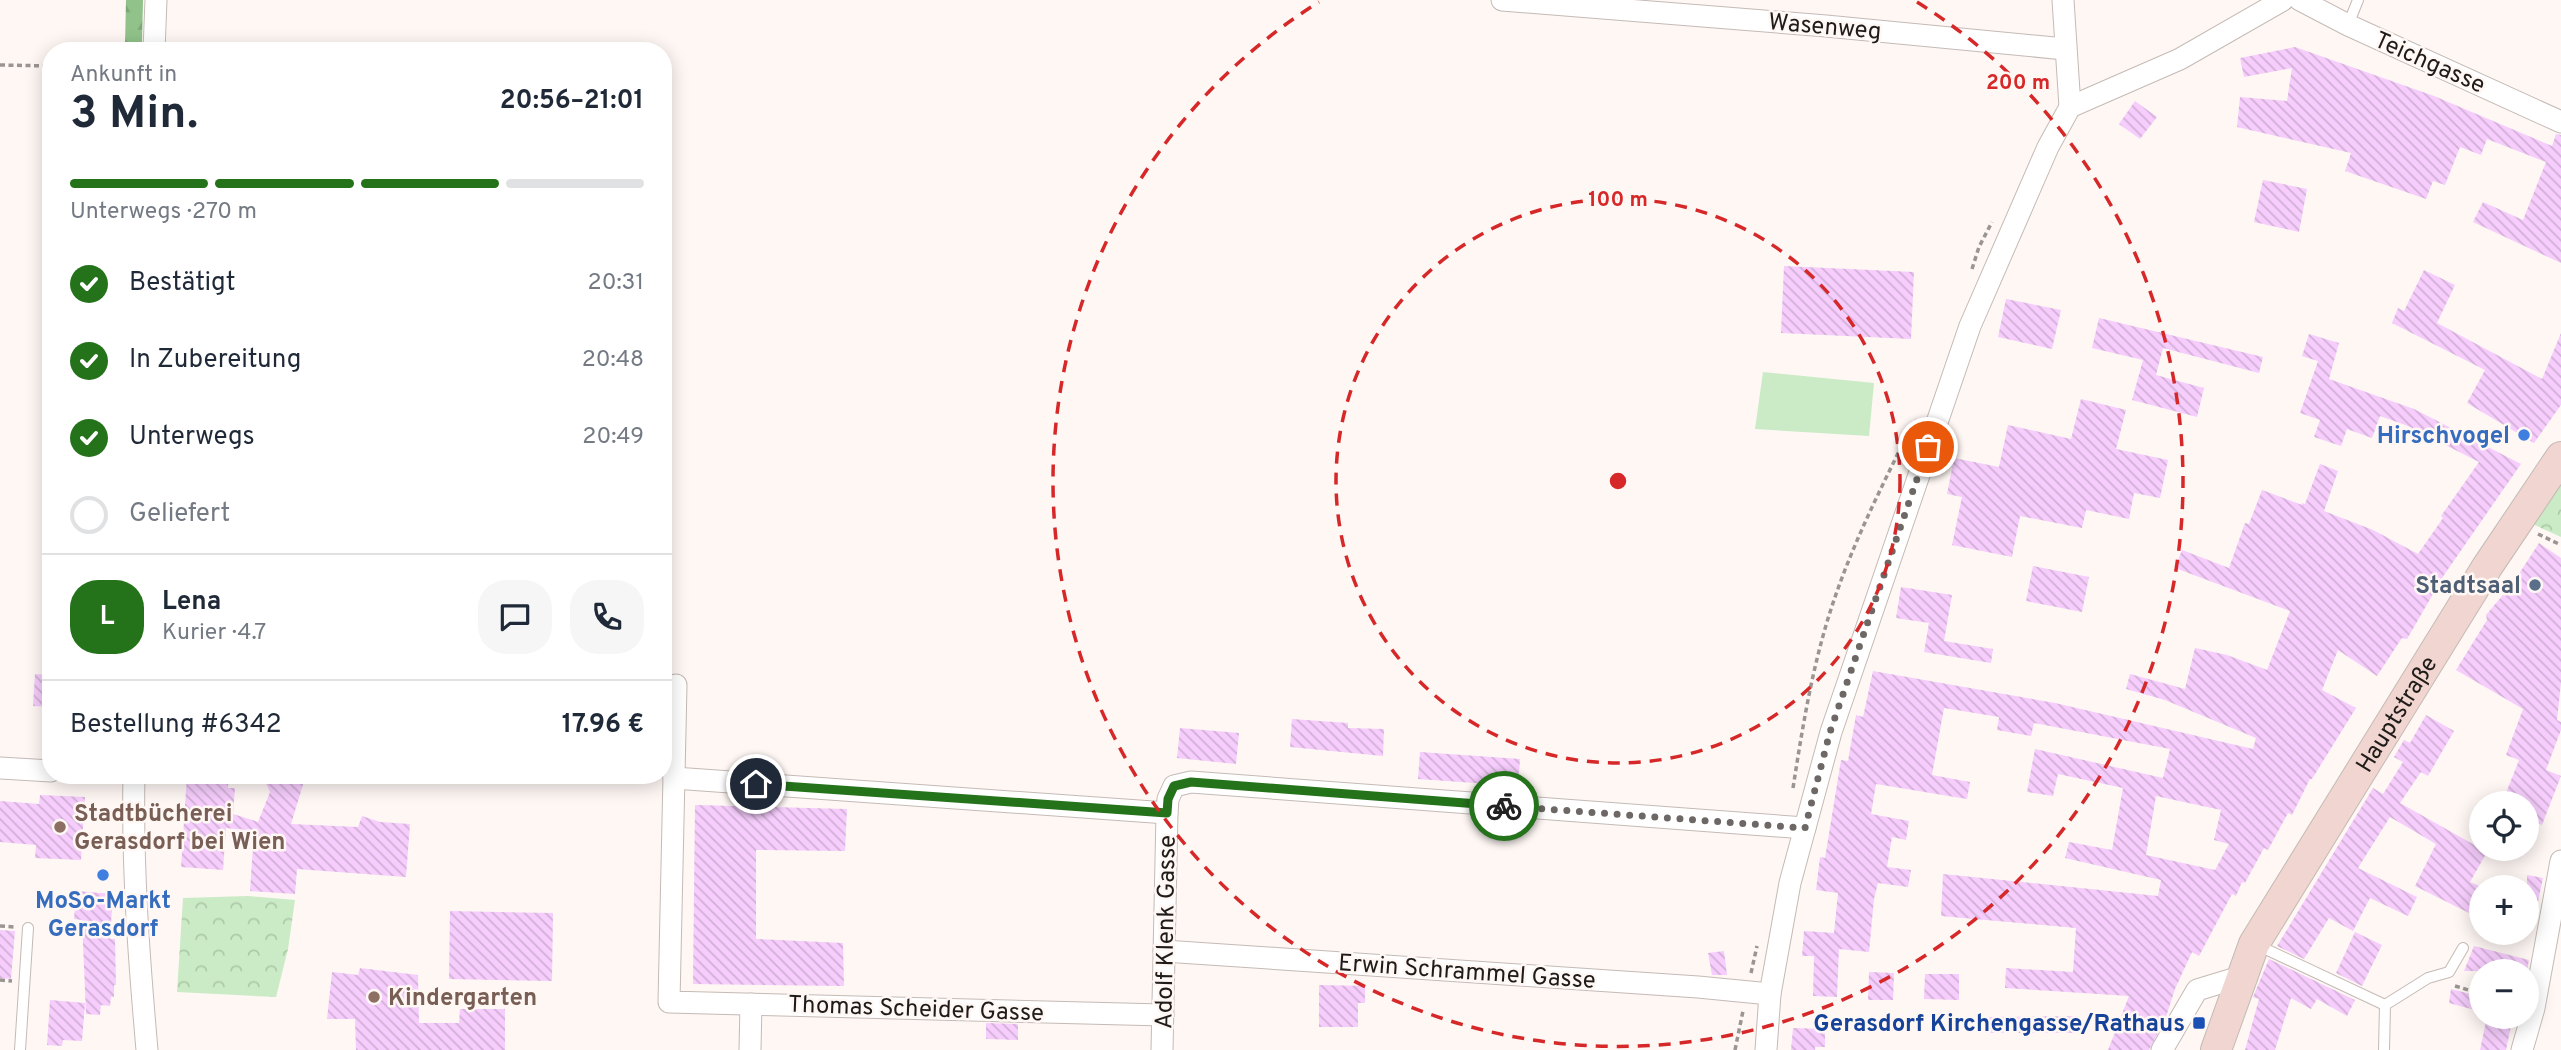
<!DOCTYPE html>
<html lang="de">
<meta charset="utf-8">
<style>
:root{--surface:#fff;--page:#f6f6f7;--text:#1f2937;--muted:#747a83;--line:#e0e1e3;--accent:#24731a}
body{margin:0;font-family:Overpass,sans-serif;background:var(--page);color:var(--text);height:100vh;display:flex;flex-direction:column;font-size:26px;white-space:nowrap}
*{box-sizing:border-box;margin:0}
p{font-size:23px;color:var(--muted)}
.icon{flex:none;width:38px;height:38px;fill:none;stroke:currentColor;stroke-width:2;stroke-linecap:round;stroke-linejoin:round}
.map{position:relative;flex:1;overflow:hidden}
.sheet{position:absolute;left:42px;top:42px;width:630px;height:742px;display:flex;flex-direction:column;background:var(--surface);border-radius:28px;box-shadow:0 4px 18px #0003}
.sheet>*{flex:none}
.fabs{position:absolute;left:2469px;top:791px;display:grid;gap:14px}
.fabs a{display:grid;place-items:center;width:70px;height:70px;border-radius:50%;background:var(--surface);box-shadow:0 4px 18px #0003;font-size:35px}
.pin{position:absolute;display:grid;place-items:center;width:60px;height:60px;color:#fff;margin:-30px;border:4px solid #fff;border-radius:50%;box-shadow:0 2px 7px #0007}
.courier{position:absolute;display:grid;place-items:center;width:70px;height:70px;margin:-35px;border:5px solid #24731a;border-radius:50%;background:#fff;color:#222;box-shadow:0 2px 9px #0007}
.overview em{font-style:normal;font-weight:700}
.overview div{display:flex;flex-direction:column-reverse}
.overview{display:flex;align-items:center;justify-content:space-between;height:119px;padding:0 28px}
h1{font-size:46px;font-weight:700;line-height:52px}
.bar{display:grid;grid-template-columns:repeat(4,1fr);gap:10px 7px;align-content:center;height:84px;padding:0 28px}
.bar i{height:9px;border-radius:5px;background:var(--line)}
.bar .selected{background:var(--accent)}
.bar p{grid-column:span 4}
.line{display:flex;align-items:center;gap:18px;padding:0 28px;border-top:2px solid var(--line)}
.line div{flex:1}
.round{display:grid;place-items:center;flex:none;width:74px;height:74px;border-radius:28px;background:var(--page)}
ol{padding:0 28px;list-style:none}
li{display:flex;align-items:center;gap:21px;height:77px}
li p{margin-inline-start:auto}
li .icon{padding:7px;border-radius:50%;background:var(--accent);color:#fff;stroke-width:4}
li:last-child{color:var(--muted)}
li i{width:38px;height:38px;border:4px solid var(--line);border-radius:50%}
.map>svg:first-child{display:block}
.forest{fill:url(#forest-firs)}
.park{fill:url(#park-crowns)}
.garden{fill:#caebc5}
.building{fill:url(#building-back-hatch);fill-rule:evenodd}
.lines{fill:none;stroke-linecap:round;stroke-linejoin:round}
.lane-casing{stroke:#c5bab5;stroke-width:12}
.street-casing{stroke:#c5bab5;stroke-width:23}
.secondary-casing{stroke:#c5bab5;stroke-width:32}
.path{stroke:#9a9592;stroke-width:3.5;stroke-dasharray:5 3.5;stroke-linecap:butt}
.lane{stroke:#fff;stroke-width:10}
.street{stroke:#fff;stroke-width:21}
.secondary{stroke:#f0d5d0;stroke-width:30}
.done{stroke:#6d6866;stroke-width:7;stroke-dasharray:0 12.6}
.route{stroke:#24731a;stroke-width:9}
.ring{fill:none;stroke:#d62828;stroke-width:3.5;stroke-dasharray:12 9}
.shop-dot{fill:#3f7fe0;stroke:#fef7f4;stroke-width:2.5}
.service-dot{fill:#5c6f8a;stroke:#fef7f4;stroke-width:2.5}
.education-dot{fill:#8d6e63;stroke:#fef7f4;stroke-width:2.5}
.transit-dot{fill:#1a4fb4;stroke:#fef7f4;stroke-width:2.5}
.labels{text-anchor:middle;stroke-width:5;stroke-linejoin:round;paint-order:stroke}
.street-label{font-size:24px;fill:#1f1b19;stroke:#fef7f4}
.shop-label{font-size:24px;font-weight:bold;fill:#366cbe;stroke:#fef7f4;text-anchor:end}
.service-label{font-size:24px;font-weight:bold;fill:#4e5e75;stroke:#fef7f4;text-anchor:end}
.education-label{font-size:24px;font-weight:bold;fill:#785e54;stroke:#fef7f4;text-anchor:start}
.transit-label{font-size:24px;font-weight:bold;fill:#164399;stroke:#fef7f4;text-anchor:end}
.centre{fill:#d62828;stroke:#fef7f4;stroke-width:3.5}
.ring-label{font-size:21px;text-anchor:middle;font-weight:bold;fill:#d62828;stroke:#fef7f4;stroke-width:5;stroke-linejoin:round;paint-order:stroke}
</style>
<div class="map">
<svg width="2561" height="1050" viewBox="0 0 2561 1050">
<defs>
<pattern id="forest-firs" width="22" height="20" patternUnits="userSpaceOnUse" patternTransform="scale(1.75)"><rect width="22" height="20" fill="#90c289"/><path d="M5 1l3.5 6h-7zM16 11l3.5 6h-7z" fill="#7ca676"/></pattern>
<pattern id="park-crowns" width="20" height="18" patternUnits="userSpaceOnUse" patternTransform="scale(1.75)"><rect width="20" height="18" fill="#caebc5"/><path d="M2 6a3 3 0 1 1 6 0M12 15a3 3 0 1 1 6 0" fill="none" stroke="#adc9a9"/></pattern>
<pattern id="building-back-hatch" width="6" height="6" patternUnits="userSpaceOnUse" patternTransform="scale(1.75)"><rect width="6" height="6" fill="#f6cdfc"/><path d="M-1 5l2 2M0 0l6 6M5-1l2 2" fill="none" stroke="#d2afd7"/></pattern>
</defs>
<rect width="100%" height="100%" fill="#fef7f4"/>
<path class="forest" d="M 126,0 L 143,0 L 142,43 L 125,46 Z"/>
<g class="park">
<path d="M 2561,471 L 2561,537 L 2528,522 Z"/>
<path d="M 248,896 L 295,900 L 288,949 L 276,997 L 177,992 L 183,898 Z"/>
</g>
<path class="garden" d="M 1763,372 L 1874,383 L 1869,436 L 1755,429 Z"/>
<g class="building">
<path d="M 2295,47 L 2434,96 L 2552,146 L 2556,134 L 2561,135 L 2561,263 L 2473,222 L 2483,202 L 2523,220 L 2546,162 L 2487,139 L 2481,155 L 2460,147 L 2445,185 L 2433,181 L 2426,199 L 2345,171 L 2351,153 L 2237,127 L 2240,97 L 2287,101 L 2292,68 L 2244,77 L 2240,58 Z"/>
<path d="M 2135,101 L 2157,117 L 2140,139 L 2119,124 Z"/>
<path d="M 2263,180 L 2307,189 L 2299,232 L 2254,222 Z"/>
<path d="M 1784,266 L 1914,272 L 1911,339 L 1781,333 Z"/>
<path d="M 2424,270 L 2455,285 L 2437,323 L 2542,379 L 2561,333 L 2561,405 L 2534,443 L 2467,403 L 2485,370 L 2392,323 L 2398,308 L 2404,311 Z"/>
<path d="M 2006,299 L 2061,310 L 2052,349 L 1998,337 Z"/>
<path d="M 2099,318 L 2263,357 L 2259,373 L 2163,348 L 2156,375 L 2204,388 L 2197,417 L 2132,400 L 2143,360 L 2092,348 Z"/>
<path d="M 2309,334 L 2339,343 L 2329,379 L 2414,409 L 2521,464 L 2444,575 L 2407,639 L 2402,638 L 2377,676 L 2338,650 L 2322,690 L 2356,708 L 2312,779 L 2310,779 L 2292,815 L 2288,813 L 2268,850 L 2264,848 L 2245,883 L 2242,882 L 2236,896 L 2232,894 L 2199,956 L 2192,952 L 2175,989 L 2165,1020 L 2149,1050 L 2108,1050 L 2129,996 L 2005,988 L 2006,968 L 2073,972 L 2076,928 L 1941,916 L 1943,874 L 2158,896 L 2161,880 L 2065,858 L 2069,842 L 2112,850 L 2123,788 L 2058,774 L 2053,796 L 2027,792 L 2035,749 L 2163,778 L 2170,749 L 2034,723 L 2031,736 L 1997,730 L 1999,717 L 1944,708 L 1932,775 L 1970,782 L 1967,799 L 1876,784 L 1871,814 L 1909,821 L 1906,840 L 1892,837 L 1887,867 L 1911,870 L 1908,887 L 1878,883 L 1874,899 L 1869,952 L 1839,949 L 1837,997 L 1813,996 L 1814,956 L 1802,956 L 1804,931 L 1834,933 L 1838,893 L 1816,890 L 1820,857 L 1825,858 L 1841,760 L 1848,761 L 1856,715 L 1863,717 L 1873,671 L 2055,703 L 2253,749 L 2256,738 L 2165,700 L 2126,689 L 2130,674 L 2185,689 L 2195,648 L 2227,655 L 2267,670 L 2290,611 L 2175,568 L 2182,550 L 2229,568 L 2245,523 L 2249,524 L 2262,490 L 2302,505 L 2302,503 L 2305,504 L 2320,464 L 2338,471 L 2324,511 L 2373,530 L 2418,554 L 2443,518 L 2441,516 L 2479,462 L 2408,426 L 2380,416 L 2372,438 L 2347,429 L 2341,446 L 2314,437 L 2320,420 L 2300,413 L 2318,361 L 2302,356 ZM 2156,796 L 2221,810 L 2214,840 L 2229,844 L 2215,870 L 2146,855 Z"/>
<path d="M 2081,399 L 2126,410 L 2116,449 L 2168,460 L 2160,498 L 2134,493 L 2129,519 L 2086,510 L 2082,528 L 2020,516 L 2012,557 L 1952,545 L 1962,497 L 1947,494 L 1954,458 L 1999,467 L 2008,425 L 2071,439 Z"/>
<path d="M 2539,543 L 2561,558 L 2561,683 L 2557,720 L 2561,722 L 2561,730 L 2546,770 L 2561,776 L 2542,825 L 2527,819 L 2527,803 L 2502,803 L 2519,760 L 2506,755 L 2523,709 L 2456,670 L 2487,620 L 2486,615 L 2513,583 Z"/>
<path d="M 2033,566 L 2089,577 L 2082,612 L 2026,601 Z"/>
<path d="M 1901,587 L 1952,595 L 1944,641 L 1993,649 L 1991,663 L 1924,652 L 1929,623 L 1896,618 Z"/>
<path d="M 35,674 L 51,675 L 51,707 L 33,706 Z"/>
<path d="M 2426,715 L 2454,731 L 2428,776 L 2421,772 L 2400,803 L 2487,852 L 2470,882 L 2482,887 L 2482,897 L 2473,915 L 2415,886 L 2436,844 L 2390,817 L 2358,868 L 2417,897 L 2408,916 L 2370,898 L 2353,931 L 2329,918 L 2304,959 L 2277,946 L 2373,788 L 2383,794 L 2403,762 L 2394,757 L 2404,740 L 2410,743 Z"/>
<path d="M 1292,719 L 1348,723 L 1348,728 L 1384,729 L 1383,756 L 1290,747 Z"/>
<path d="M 1180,728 L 1239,733 L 1236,764 L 1177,758 Z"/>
<path d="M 1420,752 L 1520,759 L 1518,786 L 1418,779 Z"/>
<path d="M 187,775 L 229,775 L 228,788 L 235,788 L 233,814 L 258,822 L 270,792 L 262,775 L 306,775 L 291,824 L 358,827 L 362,816 L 380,822 L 410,824 L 406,877 L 297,869 L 295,894 L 250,891 L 254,831 L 226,828 L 223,870 L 181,867 Z"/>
<path d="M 40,795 L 85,797 L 81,860 L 35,858 L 36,845 L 0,842 L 0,801 L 39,804 Z"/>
<path d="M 695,805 L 847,809 L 845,851 L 756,850 L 756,939 L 843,943 L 844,986 L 693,984 Z"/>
<path d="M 2527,875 L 2543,878 L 2534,920 L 2527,920 Z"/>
<path d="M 76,891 L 113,894 L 110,939 L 115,939 L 116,985 L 114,985 L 114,997 L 111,997 L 110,1006 L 101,1005 L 100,1015 L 86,1014 L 82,920 L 74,919 Z"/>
<path d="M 450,911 L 553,913 L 552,981 L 449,979 Z"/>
<path d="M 0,930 L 15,931 L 11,979 L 0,978 Z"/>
<path d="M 2355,932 L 2382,945 L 2362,986 L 2336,973 Z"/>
<path d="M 2474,946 L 2529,960 L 2527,971 L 2464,971 Z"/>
<path d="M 1724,951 L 1727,975 L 1712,975 L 1708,953 Z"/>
<path d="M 2269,959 L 2355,1000 L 2347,1016 L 2317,999 L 2311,1009 L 2291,998 L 2275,1050 L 2245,1050 L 2259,999 L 2253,997 Z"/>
<path d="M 360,968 L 418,975 L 419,1023 L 459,1023 L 460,1009 L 505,1009 L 505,1050 L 356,1050 L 355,1019 L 327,1019 L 332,972 L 358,975 Z"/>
<path d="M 1869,972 L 1894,973 L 1893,1000 L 1868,1000 Z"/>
<path d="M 1925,974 L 1959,974 L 1959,1000 L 1924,999 Z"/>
<path d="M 1319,985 L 1365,986 L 1365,1003 L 1358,1003 L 1358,1027 L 1319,1027 Z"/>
<path d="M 2451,989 L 2482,997 L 2482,1012 L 2449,1003 Z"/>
<path d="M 50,1000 L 85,1003 L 82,1041 L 63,1040 L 62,1046 L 47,1045 Z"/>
<path d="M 2076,1016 L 2076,1033 L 1989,1033 L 1989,1017 Z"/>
<path d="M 2487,1017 L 2513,1017 L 2506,1050 L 2480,1050 Z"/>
<path d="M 986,1023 L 1018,1024 L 1018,1040 L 986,1039 Z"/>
<path d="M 1793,1028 L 1825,1029 L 1825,1047 L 1815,1047 L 1815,1050 L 1791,1050 Z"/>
</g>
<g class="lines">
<g class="lane-casing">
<g id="lane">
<path d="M 2348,25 L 2358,0"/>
<path d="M 2257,945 L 2385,1005"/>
<path d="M 20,1050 L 28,928"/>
<path d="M 2384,1050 L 2385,1005 L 2428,978 L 2449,972 L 2463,948"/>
</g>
</g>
<g class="street-casing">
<g id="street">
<path d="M 1502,0 L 1826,26 L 2065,49"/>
<path d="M 2063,0 L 2070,107"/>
<path d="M 2300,0 L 2348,25 L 2561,122"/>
<path d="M 154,51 L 156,0"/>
<path d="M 676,685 L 669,1002 L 1163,1015"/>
<path d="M 0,768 L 51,771"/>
<path d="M 134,775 C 132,867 139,959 147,1050"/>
<path d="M 674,778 L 1167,813 L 1168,799 L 1174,786 L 1191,782 L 1805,828"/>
<path d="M 1164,951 L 1698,987 L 1770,994"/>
<path d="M 750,1050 L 751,1004"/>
<path d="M 1162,1050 L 1167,813"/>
<path d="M 1766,1050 L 1770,994 L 1790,883 L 1831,732 L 1970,326 L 2048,147 L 2070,107 L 2180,59 L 2283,0"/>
<path d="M 2162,1050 L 2197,990 L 2243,976"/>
<path d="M 2522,1050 L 2534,1008 L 2561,861"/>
</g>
</g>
<g class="secondary-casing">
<g id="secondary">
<path id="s1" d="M 2216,1050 L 2254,944 L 2487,567 L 2561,457"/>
</g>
</g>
<g class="path">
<path d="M 0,65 L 51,66"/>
<path d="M 1972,269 L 1979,247 L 1992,222"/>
<path d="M 2538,534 L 2561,545"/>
<path d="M 1793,788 C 1803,724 1813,662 1834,600 C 1855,538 1886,478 1915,419"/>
<path d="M 0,926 L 15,927"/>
<path d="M 1751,973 L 1757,946"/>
<path d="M 0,980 L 12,981"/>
<path d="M 2455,986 L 2482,994"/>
<path d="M 1735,1050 L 1743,1011"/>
</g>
<use href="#lane" class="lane"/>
<use href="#street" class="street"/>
<use href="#secondary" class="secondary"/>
</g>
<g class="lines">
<path class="done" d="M 1504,806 L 1805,828 L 1830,732 L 1928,447"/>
<path class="route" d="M 756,784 L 1167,813 L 1168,799 L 1174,786 L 1191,782 L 1504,806"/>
</g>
<g class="ring">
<circle cx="1618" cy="481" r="282"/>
<path d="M1917 2A565 565 0 1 1 1319 2"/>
</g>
<g class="shop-dot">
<circle cx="2524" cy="435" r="7"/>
<circle cx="103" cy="875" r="7"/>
</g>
<circle class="service-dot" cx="2535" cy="585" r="7"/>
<g class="education-dot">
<circle cx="60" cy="827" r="7"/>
<circle cx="374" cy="997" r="7"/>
</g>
<rect class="transit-dot" x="2192" y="1016" width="14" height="14" rx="3.5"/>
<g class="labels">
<g class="street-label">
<text transform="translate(1825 26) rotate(5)" y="8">Wasenweg</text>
<text transform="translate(2430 62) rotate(24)" y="8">Teichgasse</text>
<text dy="8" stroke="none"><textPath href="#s1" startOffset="383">Hauptstraße</textPath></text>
<text transform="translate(1165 932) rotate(-89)" y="8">Adolf Klenk Gasse</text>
<text transform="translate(1467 971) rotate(4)" y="8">Erwin Schrammel Gasse</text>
<text transform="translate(916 1008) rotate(2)" y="8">Thomas Scheider Gasse</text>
</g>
<g class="shop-label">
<text x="2510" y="443">Hirschvogel</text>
<text x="103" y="908" text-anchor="middle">MoSo-Markt<tspan x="103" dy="28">Gerasdorf</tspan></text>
</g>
<g class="service-label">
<text x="2521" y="593">Stadtsaal</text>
</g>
<g class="education-label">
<text x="74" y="821">Stadtbücherei<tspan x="74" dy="28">Gerasdorf bei Wien</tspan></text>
<text x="388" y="1005">Kindergarten</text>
</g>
<g class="transit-label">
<text x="2185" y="1031">Gerasdorf Kirchengasse/Rathaus</text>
</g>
</g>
<circle cx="1618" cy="481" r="10" class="centre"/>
<g class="ring-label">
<text x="2018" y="89">200 m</text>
<text x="1618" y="206">100 m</text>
</g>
</svg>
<div class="fabs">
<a><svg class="icon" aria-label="locate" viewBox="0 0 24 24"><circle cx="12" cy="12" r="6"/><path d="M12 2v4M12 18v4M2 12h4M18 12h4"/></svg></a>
<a>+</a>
<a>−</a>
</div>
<div class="pin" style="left:1928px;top:447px;background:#ea580c"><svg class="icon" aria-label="bag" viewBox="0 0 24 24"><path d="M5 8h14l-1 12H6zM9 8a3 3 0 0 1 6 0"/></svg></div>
<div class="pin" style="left:756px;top:784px;background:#1f2937"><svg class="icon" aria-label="home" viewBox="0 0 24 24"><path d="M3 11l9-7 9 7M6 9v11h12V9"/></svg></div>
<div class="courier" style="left:1504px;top:806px"><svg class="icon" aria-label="bike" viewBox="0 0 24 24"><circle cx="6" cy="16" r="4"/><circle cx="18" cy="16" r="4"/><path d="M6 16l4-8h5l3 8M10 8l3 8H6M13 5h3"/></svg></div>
<section class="sheet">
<div class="overview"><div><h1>3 Min.</h1><p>Ankunft in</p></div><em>20:56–21:01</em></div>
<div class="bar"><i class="selected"></i><i class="selected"></i><i class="selected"></i><i></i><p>Unterwegs · 270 m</p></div>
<ol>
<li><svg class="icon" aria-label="check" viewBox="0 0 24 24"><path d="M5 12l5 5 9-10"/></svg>Bestätigt<p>20:31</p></li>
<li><svg class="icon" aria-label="check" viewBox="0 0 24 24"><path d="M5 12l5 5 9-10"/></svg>In Zubereitung<p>20:48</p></li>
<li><svg class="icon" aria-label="check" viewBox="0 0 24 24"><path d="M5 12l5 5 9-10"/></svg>Unterwegs<p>20:49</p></li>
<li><i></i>Geliefert</li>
</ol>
<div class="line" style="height:126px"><b class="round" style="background:var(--accent);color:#fff">L</b><div><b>Lena</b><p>Kurier · 4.7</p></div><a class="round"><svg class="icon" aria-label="chat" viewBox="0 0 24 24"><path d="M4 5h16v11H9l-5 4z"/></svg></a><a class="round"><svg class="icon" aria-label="phone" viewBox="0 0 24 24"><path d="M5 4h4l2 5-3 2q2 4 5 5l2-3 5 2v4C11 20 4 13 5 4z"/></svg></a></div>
<div class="line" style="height:91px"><div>Bestellung #6342</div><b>17.96 €</b></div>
</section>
</div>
